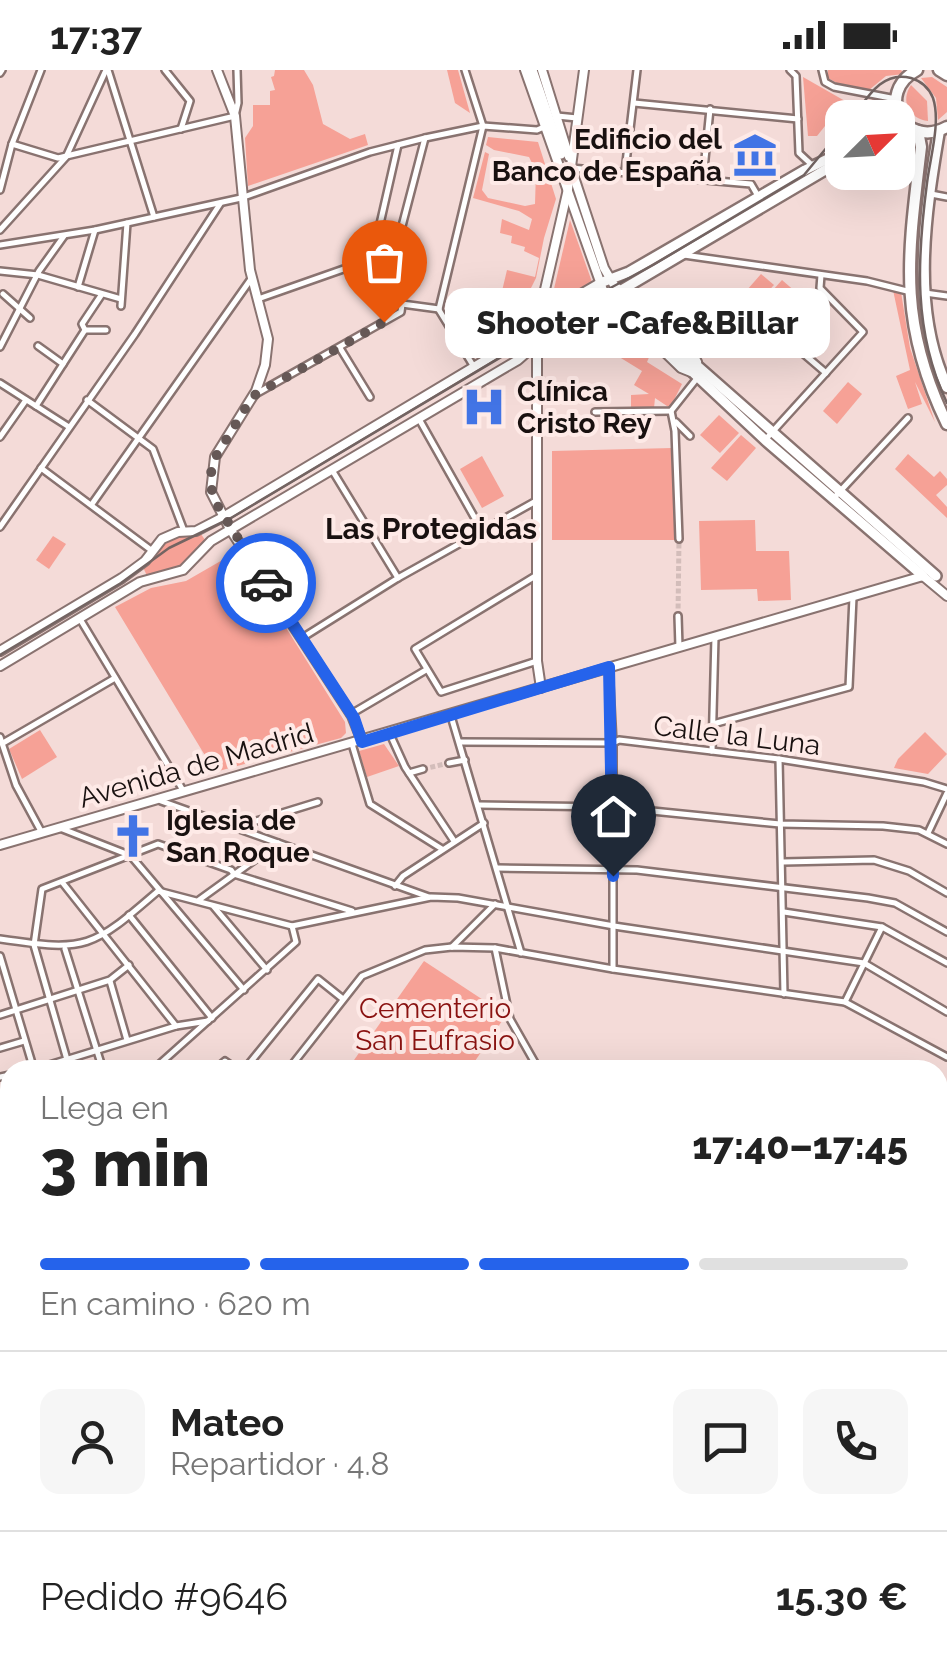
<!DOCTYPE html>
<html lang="es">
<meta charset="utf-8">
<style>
:root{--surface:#fff;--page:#f6f6f6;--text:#222;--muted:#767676;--line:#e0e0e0;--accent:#2563eb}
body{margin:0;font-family:Raleway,sans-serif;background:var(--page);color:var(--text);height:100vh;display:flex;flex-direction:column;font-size:38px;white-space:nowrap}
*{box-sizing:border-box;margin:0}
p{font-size:32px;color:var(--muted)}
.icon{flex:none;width:55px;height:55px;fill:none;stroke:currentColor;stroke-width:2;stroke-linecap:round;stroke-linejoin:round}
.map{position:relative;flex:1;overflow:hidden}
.side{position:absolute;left:0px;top:990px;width:948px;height:620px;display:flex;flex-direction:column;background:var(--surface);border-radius:30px 30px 0 0;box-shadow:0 10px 40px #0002}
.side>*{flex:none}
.needle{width:65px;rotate:66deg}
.buttons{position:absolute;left:825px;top:30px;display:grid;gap:20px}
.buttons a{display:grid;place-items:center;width:90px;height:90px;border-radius:20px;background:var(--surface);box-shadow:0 10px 40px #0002;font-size:50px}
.pin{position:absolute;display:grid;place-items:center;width:85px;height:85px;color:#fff;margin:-102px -42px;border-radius:50% 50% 50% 0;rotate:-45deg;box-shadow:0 0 10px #0007}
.pin .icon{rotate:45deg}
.courier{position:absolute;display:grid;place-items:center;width:100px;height:100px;margin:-50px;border:8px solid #2563eb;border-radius:50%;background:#fff;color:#222;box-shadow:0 2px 12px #0007}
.bubble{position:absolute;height:70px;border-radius:20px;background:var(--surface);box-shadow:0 10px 40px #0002;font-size:32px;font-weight:800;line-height:70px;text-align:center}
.overview em{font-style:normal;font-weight:800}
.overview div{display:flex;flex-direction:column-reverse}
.overview{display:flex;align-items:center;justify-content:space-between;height:170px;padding:0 40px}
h1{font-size:65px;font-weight:800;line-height:75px}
.bar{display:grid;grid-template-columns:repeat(4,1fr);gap:15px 10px;align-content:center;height:120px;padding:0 40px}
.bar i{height:12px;border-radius:8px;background:var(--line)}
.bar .active{background:var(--accent)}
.bar p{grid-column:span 4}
.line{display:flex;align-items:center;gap:25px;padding:0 40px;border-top:2px solid var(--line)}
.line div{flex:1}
.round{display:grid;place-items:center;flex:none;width:105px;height:105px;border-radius:20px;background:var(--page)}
.status{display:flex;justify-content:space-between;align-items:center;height:70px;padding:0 50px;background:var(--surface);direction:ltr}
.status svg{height:28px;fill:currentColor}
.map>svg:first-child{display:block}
.green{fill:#f6a196}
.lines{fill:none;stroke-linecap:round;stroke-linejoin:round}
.street-tunnel{stroke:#d3bdba;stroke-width:5;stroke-dasharray:5 2.5;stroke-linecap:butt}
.primary-tunnel{stroke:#d3bdba;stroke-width:9;stroke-dasharray:9 4.5;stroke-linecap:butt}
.street-casing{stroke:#897370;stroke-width:10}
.secondary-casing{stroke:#897370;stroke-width:12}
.primary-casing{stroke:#897370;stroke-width:14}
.highway-casing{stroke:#897370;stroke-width:15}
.street{stroke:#fff;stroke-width:5}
.secondary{stroke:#fff;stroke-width:8}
.primary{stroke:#fff;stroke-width:9}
.highway{stroke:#fff;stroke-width:10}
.tram{stroke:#736462;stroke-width:2.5}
.done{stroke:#665856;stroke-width:10;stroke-dasharray:0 18}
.route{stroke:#2563eb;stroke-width:12}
.labels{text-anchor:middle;stroke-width:8;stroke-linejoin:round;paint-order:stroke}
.poi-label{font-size:28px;font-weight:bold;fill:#191110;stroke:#feeae7;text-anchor:start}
.street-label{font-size:28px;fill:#191110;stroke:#feeae7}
.park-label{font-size:28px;fill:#8a1211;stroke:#feeae7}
.neighbourhood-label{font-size:30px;font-weight:bold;fill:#191110;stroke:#feeae7}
</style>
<div class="status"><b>17:37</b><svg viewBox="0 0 49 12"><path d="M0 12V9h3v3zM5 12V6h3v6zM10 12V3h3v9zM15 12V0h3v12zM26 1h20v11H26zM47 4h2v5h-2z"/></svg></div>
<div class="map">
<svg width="947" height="1610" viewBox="0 0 947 1610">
<rect width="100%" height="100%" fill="#f4dbd8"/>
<g class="green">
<path d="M 275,0 L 304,0 L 313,15 L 323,54 L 350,69 L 365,64 L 368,75 L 248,116 L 245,68 L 253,56 L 253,35 L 270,35 L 270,21 L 275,20 L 271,7 L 274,6 Z"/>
<path d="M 447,0 L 458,0 L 470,43 L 455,33 Z"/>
<path d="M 828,0 L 901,0 L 904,4 L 886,6 L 869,20 L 844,17 L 828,8 Z"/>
<path d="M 803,7 L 845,31 L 817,66 L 808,66 Z"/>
<path d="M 932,7 L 947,17 L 947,42 L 938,50 L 936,28 L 921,8 Z"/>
<path d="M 911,15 L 927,31 L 928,51 C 909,49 900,31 911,15 Z"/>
<path d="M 876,24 L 890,31 L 893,42 L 890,47 L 867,48 L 875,37 L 870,32 Z"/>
<path d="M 910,60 L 919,71 L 913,104 L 898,98 L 898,62 Z"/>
<path d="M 488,67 L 538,72 L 556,129 L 544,168 L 536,208 L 524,232 L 523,250 L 485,271 L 483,269 L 506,243 L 517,246 L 521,226 L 502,221 L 507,200 L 535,207 L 539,188 L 524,181 L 525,177 L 511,173 L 512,166 L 500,163 L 502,149 L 529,160 L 532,149 L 519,141 L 473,128 L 485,82 L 489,84 L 482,120 L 488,128 L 525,136 L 535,134 L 536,101 L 529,87 L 494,80 L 486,75 Z"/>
<path d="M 570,150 L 592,212 L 553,238 L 550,236 Z"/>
<path d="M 761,204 L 774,215 L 752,239 L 740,228 Z"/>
<path d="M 782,210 L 797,223 L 769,255 L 754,241 Z"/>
<path d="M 893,220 L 901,222 L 910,278 L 935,352 L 915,312 L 922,334 L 908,339 L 896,306 L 910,300 Z"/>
<path d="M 735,237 L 746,248 L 729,266 L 718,256 Z"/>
<path d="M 625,270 L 650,285 L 647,292 L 682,314 L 670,338 L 655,328 L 654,338 L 631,338 L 631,325 L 649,324 L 634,315 L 642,301 L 616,285 Z"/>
<path d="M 848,312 L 862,324 L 837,354 L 823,341 Z"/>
<path d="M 719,345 L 739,363 L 720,383 L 700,365 Z"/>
<path d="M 741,365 L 756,378 L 727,411 L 711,398 Z"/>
<path d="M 672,378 L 675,470 L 552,470 L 552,381 Z"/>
<path d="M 908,384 L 934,407 L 940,401 L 947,409 L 947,415 L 936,425 L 947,437 L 947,448 L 895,399 Z"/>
<path d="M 482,386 L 504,426 L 482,438 L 460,399 Z"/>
<path d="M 755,450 L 756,481 L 789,481 L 791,530 L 758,531 L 757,519 L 701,520 L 699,451 Z"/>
<path d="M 184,464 L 201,464 L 205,470 C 193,495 172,501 147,506 L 143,497 L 157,478 Z"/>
<path d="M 53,466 L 66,474 L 49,499 L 36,490 Z"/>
<path d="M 238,481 L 345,652 L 346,663 L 341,668 L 215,702 L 115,537 L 151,518 L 186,511 Z"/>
<path d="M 40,660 L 57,687 L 22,709 L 9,679 Z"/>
<path d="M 925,662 L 947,684 L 928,704 L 894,698 L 898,689 Z"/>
<path d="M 384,674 L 399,696 L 367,707 L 359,681 Z"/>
<path d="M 424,891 L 506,945 L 469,1000 L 347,1000 Z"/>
<path d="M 0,1159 L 10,1167 L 10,1600 L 119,1600 L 117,1610 L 0,1610 Z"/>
<path d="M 203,1600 L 337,1600 L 350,1610 L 184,1610 Z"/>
</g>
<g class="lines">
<g class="street-tunnel">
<path d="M 678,546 L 679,469"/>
<path d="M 423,699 L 449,693"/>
</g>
<g class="primary-tunnel">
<path d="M 561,84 L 587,166"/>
<path d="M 605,205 L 616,224 L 627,234"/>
</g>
<g class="street-casing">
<g id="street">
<path d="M 108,0 L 154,147"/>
<path d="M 165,0 L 190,31 L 181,59"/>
<path d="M 790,0 L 796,6 L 799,83 L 813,96"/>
<path d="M 822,0 L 825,12 L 834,17 L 896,29"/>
<path d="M 0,3 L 2,0"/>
<path d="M 634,33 L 798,49"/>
<path d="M 557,46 L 577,48"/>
<path d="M 12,74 L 58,88 L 235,46 L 238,33 L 237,0"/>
<path d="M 571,98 L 751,114 L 758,126"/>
<path d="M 625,101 L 637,0"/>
<path d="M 703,109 L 710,39"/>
<path d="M 0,120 L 12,74 L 41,0"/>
<path d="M 931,124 L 947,127"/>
<path d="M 0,160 L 66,87 L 106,0"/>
<path d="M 0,175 L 95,160 L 241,128 L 370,82 L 425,68 L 483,56 L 537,60 L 544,57"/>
<path d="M 684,185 L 867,211 L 907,221"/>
<path d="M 372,189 L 398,75"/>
<path d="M 0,201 L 38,205 L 121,229"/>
<path d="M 389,206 L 425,68"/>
<path d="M 78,217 L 95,160"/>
<path d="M 925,223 L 947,226"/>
<path d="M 3,224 L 30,248"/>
<path d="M 258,229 L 372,189 L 379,193 L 402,234"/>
<path d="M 402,234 L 439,239"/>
<path d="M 121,236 L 127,153"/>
<path d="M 439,239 L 483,56 L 465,0"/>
<path d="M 439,240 L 474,297"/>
<path d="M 85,260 L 106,260"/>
<path d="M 777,261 L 826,303"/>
<path d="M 38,276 L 63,294"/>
<path d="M 0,277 L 39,201 L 64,166"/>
<path d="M 340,278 L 370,327"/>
<path d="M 0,313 L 69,357"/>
<path d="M 254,325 L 401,242 L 402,234"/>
<path d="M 87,330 L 153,379 L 184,461"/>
<path d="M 36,336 L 85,260 L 82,254 L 102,224"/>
<path d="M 671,341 L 675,361 L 679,469"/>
<path d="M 595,342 L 671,341 L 698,307"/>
<path d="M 419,349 L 481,459"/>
<path d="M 676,352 L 690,366"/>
<path d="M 0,367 L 26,330"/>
<path d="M 765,370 L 863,262 L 820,218 L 821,205"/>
<path d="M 41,398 L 151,480"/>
<path d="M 332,400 L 398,508"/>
<path d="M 832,430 L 908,348"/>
<path d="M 92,434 L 251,209"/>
<path d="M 0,457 L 135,264 L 220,134"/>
<path d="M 537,505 L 415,579 L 441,622 L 537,591"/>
<path d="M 678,546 L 679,577"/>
<path d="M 80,549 L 184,722"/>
<path d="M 302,568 L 398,508 L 536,431"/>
<path d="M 609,597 L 613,673 L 613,899"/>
<path d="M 351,644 L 426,600"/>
<path d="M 451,646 L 521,883"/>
<path d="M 713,654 L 849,617 L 853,527"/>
<path d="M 390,664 L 405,697 L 454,771"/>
<path d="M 0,667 L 16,715 L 42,763"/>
<path d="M 460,672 L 613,673 L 619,670 L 779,689 L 924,712 L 947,719"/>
<path d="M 3,673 L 115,608"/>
<path d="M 352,674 L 370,734 L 442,779"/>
<path d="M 712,681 L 715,567"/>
<path d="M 779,689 L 784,924"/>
<path d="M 449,693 L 465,690"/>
<path d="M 409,703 L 423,699"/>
<path d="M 161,731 L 429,827"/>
<path d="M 479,735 L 613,737 L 780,754 L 883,756 L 919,760 L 947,774"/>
<path d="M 240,756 L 318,732"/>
<path d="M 60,758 L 129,785"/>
<path d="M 928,763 L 947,723"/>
<path d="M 131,786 L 244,920"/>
<path d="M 783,792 L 874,790 L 909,801 L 947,823"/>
<path d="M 497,798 L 637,800 L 868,828 L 895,833 L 947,862"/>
<path d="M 62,812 L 176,956"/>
<path d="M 395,816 L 403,806 L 484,753"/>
<path d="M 199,830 L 278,773"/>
<path d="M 214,837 L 267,900"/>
<path d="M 784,842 L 882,857 L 947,893"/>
<path d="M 129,845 L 212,948"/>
<path d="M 0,869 C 88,882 92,878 158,821 L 292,856 L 431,827 L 458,828 L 614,856 L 864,893 L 947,942"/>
<path d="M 452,877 L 495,834"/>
<path d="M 495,878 L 510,949 L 539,1000"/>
<path d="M 65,879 L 103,1000"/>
<path d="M 0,886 L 34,1000"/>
<path d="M 110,911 L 127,970"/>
<path d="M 845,932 L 882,857"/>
<path d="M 0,945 L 110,910 L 129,895"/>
<path d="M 0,978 L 24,971"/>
<path d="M 33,1000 L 176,956 L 208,951"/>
<path d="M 70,1000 L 34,875 L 42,819 L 158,774 L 231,800 L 234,804 L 352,841"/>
<path d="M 153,1000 L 296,872 L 292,856"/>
<path d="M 214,1000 L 225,991 L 238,1000"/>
<path d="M 244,1000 L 318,909 L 343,929"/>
<path d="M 288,1000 L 362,906 L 425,880 L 452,877 L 495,878 L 613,899 L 845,932 L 947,987"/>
<path d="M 0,1007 L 10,1005"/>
<path d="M 0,1097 L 10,1088"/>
<path d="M 554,1600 L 562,1610"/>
</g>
</g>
<g class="secondary-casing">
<g id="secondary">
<path d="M 217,0 L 235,46 L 250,200 L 268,269 L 265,295 L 256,321 L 215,387 L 211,422 L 230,459 L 352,646 L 362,671"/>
<path d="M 525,0 L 604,223 L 681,298 L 691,302"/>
<path d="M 542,0 L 569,87"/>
<path d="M 572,101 L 604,198 L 614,215 L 692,283 L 697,292"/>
<path d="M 0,581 L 122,508 L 145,491 L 162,469 L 178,462 L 196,461 L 223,447 L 509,276 L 550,242 L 600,213"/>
<path d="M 0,596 L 140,512 L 183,500 L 211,471 L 518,290 L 551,261 L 608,228"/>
<path d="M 541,618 L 537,591 L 537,276 L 541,237 L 568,119 L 584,0"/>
<path d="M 0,775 L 923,506 L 947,526"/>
<path d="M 0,1148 L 10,1155"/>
<path d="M 350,1600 L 364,1610"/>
<path d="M 371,1600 L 385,1610"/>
<path d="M 124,1610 L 126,1600"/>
<path d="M 153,1610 L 187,1600"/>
</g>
</g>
<g class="primary-casing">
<g id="primary">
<path d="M 532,0 L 561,84"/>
<path d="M 600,213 L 629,202 L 805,100 L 842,82"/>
<path d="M 608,228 L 842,90"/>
<path d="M 627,234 L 936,506"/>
<path d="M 637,250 L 765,370 L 923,506"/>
</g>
</g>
<g class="highway-casing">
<g id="highway">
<path d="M 917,0 C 874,23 904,80 947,57"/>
<path d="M 939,0 L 947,5"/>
<path d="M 918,61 L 921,77 C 908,186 897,251 947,354"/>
<path d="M 939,61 C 925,143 910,240 947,317"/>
</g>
</g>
<use href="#street" class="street"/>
<use href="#secondary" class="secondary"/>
<use href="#primary" class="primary"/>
<use href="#highway" class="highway"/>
<g class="tram">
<path d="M 852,48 C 867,28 882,0 911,8 C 921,11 929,18 933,28 C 941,52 930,88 927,113 C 917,189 913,262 947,333"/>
<path d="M 0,585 L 121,513 L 169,478 L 231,448 L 518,277 L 551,250 L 653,195 L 804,105 L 842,59"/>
</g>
</g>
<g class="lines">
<path class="done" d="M 266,513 L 217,435 L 212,422 L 211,403 L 215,388 L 253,326 L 384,252"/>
<path class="route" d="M 266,513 L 354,648 L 362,672 L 609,597 L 613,806"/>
</g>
<defs>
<g id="museum-bare" transform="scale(3.45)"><path d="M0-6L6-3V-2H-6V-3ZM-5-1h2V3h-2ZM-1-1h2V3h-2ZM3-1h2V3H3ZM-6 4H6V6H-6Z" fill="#4274e5" stroke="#feeae7" stroke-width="2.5" paint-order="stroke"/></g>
<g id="hospital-bare" transform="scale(3.45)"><path d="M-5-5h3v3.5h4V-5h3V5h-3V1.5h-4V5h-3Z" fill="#4274e5" stroke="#feeae7" stroke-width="2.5" paint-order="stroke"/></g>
<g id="church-bare" transform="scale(3.45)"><path d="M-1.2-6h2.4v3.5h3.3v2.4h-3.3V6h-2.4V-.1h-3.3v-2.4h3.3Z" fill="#4274e5" stroke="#feeae7" stroke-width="2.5" paint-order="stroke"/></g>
</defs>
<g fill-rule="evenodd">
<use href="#museum-bare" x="755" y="85"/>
<use href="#hospital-bare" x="484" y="337"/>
<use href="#church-bare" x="133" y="766"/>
</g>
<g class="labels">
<g class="poi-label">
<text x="722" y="79" text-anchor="end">Edificio del<tspan x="722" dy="32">Banco de España</tspan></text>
<text x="517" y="331">Clínica<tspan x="517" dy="32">Cristo Rey</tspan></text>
<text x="166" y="760">Iglesia de<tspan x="166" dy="32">San Roque</tspan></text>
</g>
<g class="street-label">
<text transform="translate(737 665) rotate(7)" y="10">Calle la Luna</text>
<text transform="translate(196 695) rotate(-16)" y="10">Avenida de Madrid</text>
</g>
<g class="park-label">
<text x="435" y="948">Cementerio<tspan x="435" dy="32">San Eufrasio</tspan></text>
</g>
<g class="neighbourhood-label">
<text x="431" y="469">Las Protegidas</text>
</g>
</g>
</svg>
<div class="buttons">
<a><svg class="needle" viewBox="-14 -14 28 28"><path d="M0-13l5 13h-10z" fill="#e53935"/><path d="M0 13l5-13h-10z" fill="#767676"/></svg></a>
</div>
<div class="pin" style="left:384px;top:252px;background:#ea580c"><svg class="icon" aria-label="bag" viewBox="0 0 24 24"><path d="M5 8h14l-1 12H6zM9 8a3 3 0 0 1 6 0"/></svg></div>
<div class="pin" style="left:613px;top:806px;background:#1f2937"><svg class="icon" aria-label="home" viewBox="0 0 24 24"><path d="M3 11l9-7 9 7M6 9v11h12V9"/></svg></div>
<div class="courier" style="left:266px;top:513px"><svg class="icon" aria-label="car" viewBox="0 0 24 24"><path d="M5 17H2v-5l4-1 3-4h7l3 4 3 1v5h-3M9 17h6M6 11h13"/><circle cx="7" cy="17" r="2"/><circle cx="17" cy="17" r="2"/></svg></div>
<div class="bubble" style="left:445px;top:218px;width:385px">Shooter -Cafe&amp;Billar</div>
<section class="side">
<div class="overview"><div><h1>3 min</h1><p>Llega en</p></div><em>17:40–17:45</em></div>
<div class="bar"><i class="active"></i><i class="active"></i><i class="active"></i><i></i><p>En camino · 620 m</p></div>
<div class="line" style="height:180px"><a class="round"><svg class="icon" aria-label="person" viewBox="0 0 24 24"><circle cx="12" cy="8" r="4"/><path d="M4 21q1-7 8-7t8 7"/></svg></a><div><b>Mateo</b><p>Repartidor · 4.8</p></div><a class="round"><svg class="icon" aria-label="chat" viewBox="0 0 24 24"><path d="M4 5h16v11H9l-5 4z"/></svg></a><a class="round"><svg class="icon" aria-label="phone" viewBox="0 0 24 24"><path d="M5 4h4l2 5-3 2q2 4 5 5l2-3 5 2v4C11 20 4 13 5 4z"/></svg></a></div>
<div class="line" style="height:130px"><div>Pedido #9646</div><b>15.30 €</b></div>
</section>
</div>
